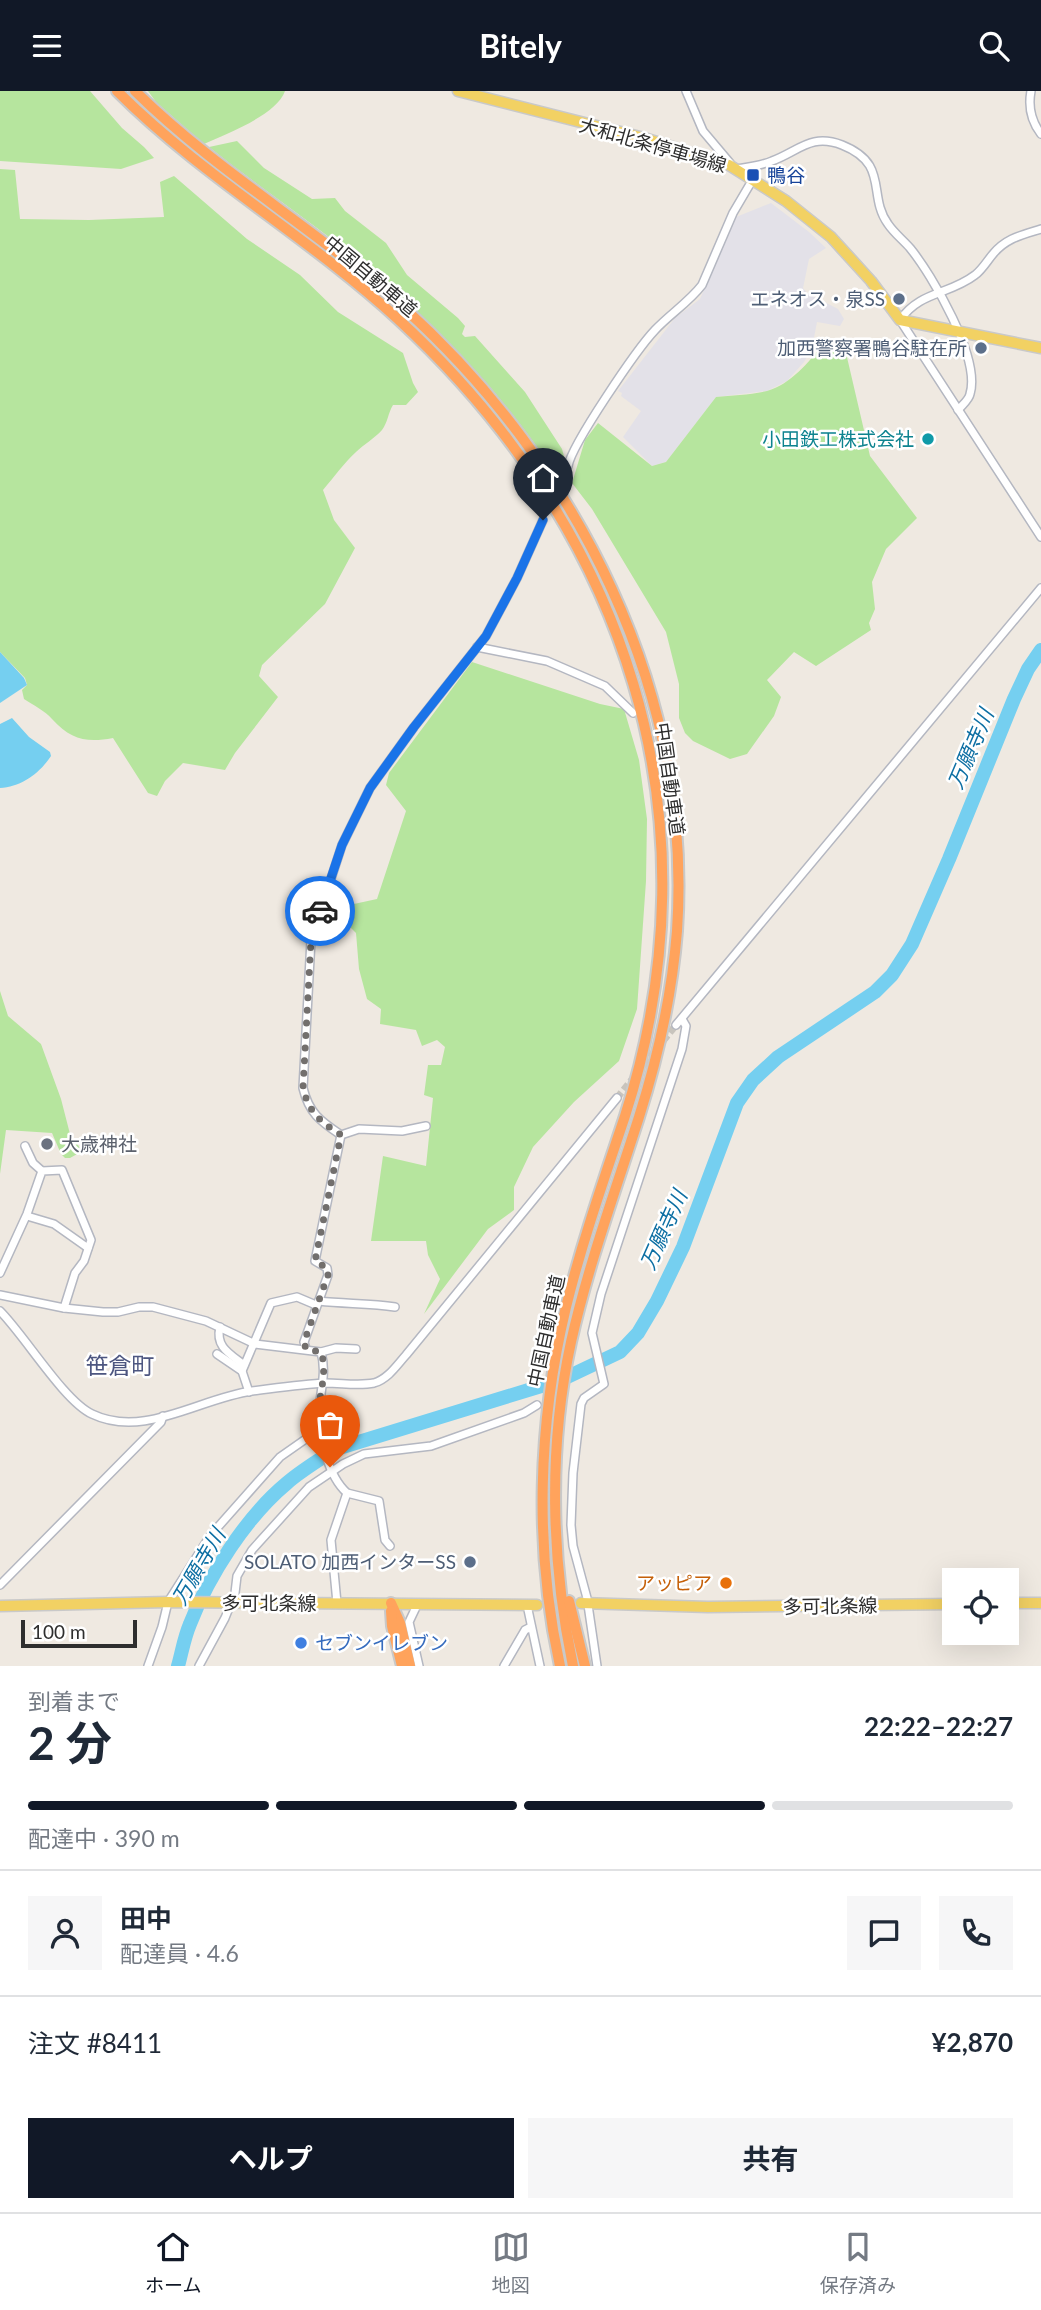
<!DOCTYPE html>
<html lang="ja">
<meta charset="utf-8">
<style>
:root{--surface:#fff;--page:#f6f6f7;--text:#1f2937;--muted:#747a83;--line:#e0e1e3;--accent:#111827}
body{margin:0;font-family:Lato,"Noto Sans JP",sans-serif;background:var(--page);color:var(--text);height:100vh;display:flex;flex-direction:column;font-size:26px;white-space:nowrap}
*{box-sizing:border-box;margin:0}
p{font-size:23px;color:var(--muted)}
.icon{flex:none;width:38px;height:38px;fill:none;stroke:currentColor;stroke-width:2;stroke-linecap:round;stroke-linejoin:round}
.map{position:relative;height:1575px;overflow:hidden}
.side{display:flex;flex-direction:column;background:var(--surface);flex:1}
.side>*{flex:none}
.buttons{position:absolute;left:942px;top:1477px;display:grid;gap:14px}
.buttons a{display:grid;place-items:center;width:77px;height:77px;border-radius:0px;background:var(--surface);box-shadow:0 7px 28px #0002;font-size:35px}
.scale{position:absolute;left:21px;bottom:18px;width:116px;box-sizing:border-box;padding-left:7px;border:4px solid #2e2e2e;border-top:0;font-size:19px;line-height:24px;white-space:nowrap;color:#2e2e2e;-webkit-text-stroke:5px #fff;paint-order:stroke}
.pin{position:absolute;display:grid;place-items:center;width:60px;height:60px;color:#fff;margin:-72px -30px;border-radius:50% 50% 50% 0;rotate:-45deg;box-shadow:0 0 7px #0007}
.pin .icon{rotate:45deg}
.courier{position:absolute;display:grid;place-items:center;width:70px;height:70px;margin:-35px;border:5px solid #1a73e8;border-radius:50%;background:#fff;color:#222;box-shadow:0 2px 9px #0007}
.head em{font-style:normal;font-weight:700}
.head div{display:flex;flex-direction:column-reverse}
.head{display:flex;align-items:center;justify-content:space-between;height:119px;padding:0 28px}
h1{font-size:46px;font-weight:700;line-height:52px}
.bar{display:grid;grid-template-columns:repeat(4,1fr);gap:10px 7px;align-content:center;height:84px;padding:0 28px}
.bar i{height:9px;border-radius:5px;background:var(--line)}
.bar .current{background:var(--accent)}
.bar p{grid-column:span 4}
.line{display:flex;align-items:center;gap:18px;padding:0 28px;border-top:2px solid var(--line)}
.line div{flex:1}
.round{display:grid;place-items:center;flex:none;width:74px;height:74px;border-radius:0px;background:var(--page)}
.button{display:flex;gap:14px;margin-top:auto;padding:14px 28px}
.button a{flex:1;height:80px;border-radius:0px;background:var(--accent);color:#fff;font-size:28px;font-weight:700;line-height:80px;text-align:center}
.button a+a{background:var(--page);color:var(--text)}
header{display:flex;justify-content:space-between;align-items:center;height:91px;padding:0 28px;background:var(--accent);color:#fff;font-size:32px;font-weight:700}
.tab-bar{display:flex;justify-content:space-around;align-items:center;height:98px;border-top:2px solid var(--line);background:var(--surface);font-size:19px;color:var(--muted)}
.tab-bar a{display:grid;justify-items:center;gap:4px}
.tab-bar .current{color:var(--accent)}
.map>svg:first-child{display:block}
.industrial{fill:#e3e1e8}
.green{fill:#b6e59e}
.water{fill:#75cff0}
.lines{fill:none;stroke-linecap:round;stroke-linejoin:round}
.river{stroke:#75cff0;stroke-width:14}
.minor-tunnel{stroke:#c8c4bd;stroke-width:7;stroke-dasharray:7 3.5;stroke-linecap:butt}
.minor-casing{stroke:#b4b7c1;stroke-width:10}
.major-casing{stroke:#c9c9c9;stroke-width:13}
.highway-casing{stroke:#c9c9c9;stroke-width:14}
.minor{stroke:#fff;stroke-width:7}
.major{stroke:#f2d163;stroke-width:10}
.highway{stroke:#ffa35c;stroke-width:10}
.done{stroke:#726f6d;stroke-width:7;stroke-dasharray:0 12.6}
.route{stroke:#1a73e8;stroke-width:9}
.transit-dot{fill:#1a4fb4;stroke:#fff;stroke-width:2.5}
.service-dot{fill:#5c6f8a;stroke:#fff;stroke-width:2.5}
.culture-dot{fill:#0f9aa8;stroke:#fff;stroke-width:2.5}
.worship-dot{fill:#6b7280;stroke:#fff;stroke-width:2.5}
.food-dot{fill:#e8710a;stroke:#fff;stroke-width:2.5}
.shop-dot{fill:#3f7fe0;stroke:#fff;stroke-width:2.5}
.labels{text-anchor:middle;stroke-width:5;stroke-linejoin:round;paint-order:stroke}
.street-label{font-size:19px;fill:#2e2e2e;stroke:#fff}
.transit-label{font-size:19px;fill:#164399;stroke:#fff;text-anchor:start}
.service-label{font-size:19px;fill:#4e5e75;stroke:#fff;text-anchor:end}
.culture-label{font-size:19px;fill:#0d838f;stroke:#fff;text-anchor:end}
.worship-label{font-size:19px;fill:#5b616d;stroke:#fff;text-anchor:start}
.food-label{font-size:19px;fill:#c56008;stroke:#fff;text-anchor:end}
.shop-label{font-size:19px;fill:#366cbe;stroke:#fff;text-anchor:start}
.water-label{font-size:21px;font-style:italic;fill:#0d6fa3;stroke:#fff}
.quarter-label{font-size:23px;fill:#4d5680;stroke:#fff}
</style>
<header><svg class="icon" aria-label="menu" viewBox="0 0 24 24"><path d="M4 6h16M4 12h16M4 18h16"/></svg>Bitely<svg class="icon" aria-label="search" viewBox="0 0 24 24"><circle cx="10" cy="10" r="6"/><path d="M15 15l6 6"/></svg></header>
<div class="map">
<svg width="1041" height="1575" viewBox="0 0 1041 1575">
<rect width="100%" height="100%" fill="#efe9e1"/>
<path class="industrial" d="M 771,112 L 809,141 L 826,157 L 809,168 L 803,197 L 807,202 L 838,218 L 844,228 L 840,235 L 817,231 L 812,257 L 804,271 L 787,290 L 767,300 L 716,306 L 666,371 L 652,375 L 623,346 L 641,320 L 621,305 L 622,302 L 618,300 L 675,227 L 700,208 L 736,126 Z"/>
<g class="green">
<path d="M 0,0 L 90,0 L 122,37 L 144,56 L 154,67 L 121,78 L 0,70 Z"/>
<path d="M 148,0 L 285,0 C 277,24 226,43 204,53 L 156,11 Z"/>
<path d="M 237,50 L 264,77 L 312,108 L 335,107 L 345,120 L 386,152 L 407,184 L 458,227 L 465,235 L 462,243 L 465,246 L 475,245 L 525,301 L 562,358 L 565,369 L 562,380 L 564,382 L 560,390 C 505,303 429,225 348,161 C 303,125 254,92 209,56 Z"/>
<path d="M 0,78 L 15,79 L 20,128 L 89,129 L 164,126 L 160,91 L 174,85 L 247,148 L 300,184 L 338,221 L 403,262 L 413,292 L 418,301 L 406,314 L 393,314 C 388,322 388,331 382,339 C 374,348 364,353 356,361 C 344,372 334,386 323,399 L 334,429 L 355,457 L 325,513 L 262,574 L 259,585 L 278,606 L 235,662 L 225,679 L 183,672 L 165,690 L 157,705 L 148,702 L 113,647 C 87,652 71,649 52,628 C 45,620 33,614 24,608 L 22,599 L 27,594 L 25,587 L 0,561 Z"/>
<path d="M 823,253 L 839,255 L 846,262 L 870,365 L 917,427 L 886,458 L 872,491 L 875,518 L 869,532 L 871,539 L 816,575 L 794,561 L 767,589 L 781,606 L 774,625 L 747,663 L 730,668 L 693,650 L 685,642 L 679,627 L 679,593 L 666,541 L 592,418 L 572,392 L 585,349 L 598,332 L 652,375 L 666,371 L 716,306 C 732,304 751,304 767,300 C 791,293 808,272 823,253 Z"/>
<path d="M 472,571 L 600,613 L 624,618 L 639,669 L 647,728 L 646,790 L 637,918 L 619,970 L 574,1011 L 533,1056 L 514,1096 L 514,1119 L 488,1138 L 424,1223 L 440,1188 L 428,1164 L 426,1150 L 371,1150 L 383,1065 L 426,1075 L 433,1007 L 424,1004 L 428,974 L 441,974 L 445,956 L 437,949 L 422,955 L 416,939 L 380,933 L 381,918 L 367,908 L 359,878 L 356,842 L 339,825 L 340,816 L 377,808 L 406,720 L 386,694 L 389,682 Z"/>
<path d="M 0,900 L 8,925 L 41,953 L 61,1008 L 70,1043 L 80,1057 L 79,1062 L 70,1067 L 65,1067 L 61,1063 L 52,1042 L 6,1039 L 0,1083 Z"/>
</g>
<g class="water">
<path d="M 0,561 L 24,587 L 27,594 L 0,612 Z"/>
<path d="M 12,627 L 29,646 L 50,661 L 51,665 C 40,682 21,696 0,697 L 0,633 Z"/>
</g>
<g class="lines">
<path class="river" d="M 178,1575 C 182,1561 184,1547 190,1533 C 209,1484 246,1426 287,1392 C 302,1379 319,1369 336,1358 L 561,1289 L 620,1261 L 638,1242 L 657,1210 L 683,1156 L 737,1012 L 753,989 L 778,966 L 875,901 L 892,884 L 912,853 L 949,768 L 1014,608 L 1028,578 L 1041,559"/>
<g class="minor-tunnel">
<path d="M 556,400 L 568,375"/>
<path d="M 617,1007 L 676,934"/>
</g>
<g class="minor-casing">
<g id="minor">
<path d="M 686,0 L 703,40 L 730,72 L 729,74"/>
<path d="M 1031,0 C 1028,16 1031,30 1041,43"/>
<path d="M 737,78 C 748,76 760,75 772,70 C 799,60 811,42 842,54 C 890,73 867,104 888,133 C 894,142 903,149 910,157 C 932,184 981,267 970,303 C 969,309 962,314 958,319"/>
<path d="M 1041,138 C 1022,144 1006,147 993,163 C 987,170 982,179 975,184 C 949,204 920,200 900,229 L 1041,446"/>
<path d="M 568,375 C 572,353 637,258 655,239 C 670,223 689,211 702,194 L 733,122 L 753,88"/>
<path d="M 477,556 L 547,570 L 605,595 L 633,622"/>
<path d="M 676,934 L 1041,497"/>
<path d="M 426,1035 L 402,1040 L 359,1038 L 341,1044 C 320,1030 309,1022 303,997 L 311,849 L 342,754 L 370,697 L 414,636 L 486,545 L 517,487 L 543,429"/>
<path d="M 25,1055 L 33,1072 L 42,1080"/>
<path d="M 27,1125 L 54,1133 L 88,1157"/>
<path d="M 0,1182 L 27,1123 L 42,1080 L 62,1079 L 91,1149 L 84,1170 L 75,1182 L 64,1217"/>
<path d="M 0,1204 L 64,1217 L 103,1221 L 118,1221 L 139,1216 L 153,1216 L 206,1230 L 255,1253 L 321,1261 C 327,1282 320,1300 319,1321 C 319,1346 328,1385 347,1402 L 379,1410 L 385,1449 L 390,1455"/>
<path d="M 319,1210 C 345,1213 370,1212 395,1216"/>
<path d="M 0,1220 C 25,1245 64,1310 92,1323 C 144,1348 200,1307 252,1300 C 276,1297 302,1293 326,1292 C 342,1292 359,1295 374,1292 C 388,1288 397,1274 406,1264 L 617,1007"/>
<path d="M 220,1236 C 215,1256 230,1263 244,1274"/>
<path d="M 306,1258 L 304,1251 L 328,1184 L 327,1177 L 315,1170 L 341,1044"/>
<path d="M 321,1261 L 336,1257 L 356,1258"/>
<path d="M 217,1263 L 242,1280"/>
<path d="M 249,1301 L 242,1280 L 271,1212 L 297,1206 L 316,1214"/>
<path d="M 0,1494 L 161,1331 L 163,1325"/>
<path d="M 337,1512 L 331,1449 L 347,1402"/>
<path d="M 418,1512 L 409,1531 L 419,1575"/>
<path d="M 527,1514 L 540,1575"/>
<path d="M 148,1575 L 162,1536 L 168,1511 L 210,1445 L 280,1366 L 320,1338"/>
<path d="M 199,1575 L 225,1527 L 235,1502 L 237,1485 L 252,1459 L 309,1396 L 343,1373 L 364,1363 L 431,1355 L 524,1322 L 537,1314"/>
<path d="M 504,1575 L 525,1539 L 531,1536"/>
<path d="M 597,1575 L 587,1507 L 573,1455 L 571,1434 L 573,1382 L 581,1313 L 584,1307 L 604,1293 L 592,1242 L 601,1203 L 682,958 L 686,935 L 682,928"/>
</g>
</g>
<g class="major-casing">
<g id="major">
<path d="M 458,0 L 644,47 L 729,74 L 786,110 L 831,146 L 871,190 L 900,229 L 1041,257"/>
<path d="M 581,1512 L 708,1516 L 954,1513"/>
<path d="M 1006,1512 L 1041,1512"/>
<path d="M 0,1515 L 168,1511 L 537,1514"/>
</g>
</g>
<g class="highway-casing">
<g id="highway">
<path d="M 117,0 C 203,86 309,146 398,228 C 627,439 721,725 625,1025 C 604,1088 582,1151 566,1216 C 538,1332 534,1457 560,1575"/>
<path d="M 135,0 C 217,81 318,139 403,216 C 578,374 693,601 677,840 C 672,903 658,966 639,1026 C 615,1101 588,1175 571,1251 C 548,1357 551,1470 573,1575"/>
<path d="M 569,1510 L 585,1575"/>
<path d="M 391,1512 L 400,1532 L 410,1575"/>
<path d="M 391,1520 L 392,1535 L 402,1575"/>
</g>
</g>
<use href="#minor" class="minor"/>
<use href="#major" class="major"/>
<use href="#highway" class="highway"/>
</g>
<g class="lines">
<path class="done" d="M 320,820 L 311,849 L 303,997 C 309,1022 320,1030 341,1044 L 315,1170 L 327,1177 L 328,1184 L 304,1251 L 306,1258 L 321,1261 C 328,1282 319,1301 319,1321 C 319,1340 326,1358 330,1376"/>
<path class="route" d="M 320,820 L 342,754 L 370,697 L 414,636 L 486,545 L 517,487 L 543,429"/>
</g>
<rect class="transit-dot" x="746" y="77" width="14" height="14" rx="3.5"/>
<g class="service-dot">
<circle cx="899" cy="208" r="7"/>
<circle cx="981" cy="257" r="7"/>
<circle cx="470" cy="1471" r="7"/>
</g>
<circle class="culture-dot" cx="928" cy="348" r="7"/>
<circle class="worship-dot" cx="47" cy="1053" r="7"/>
<circle class="food-dot" cx="726" cy="1492" r="7"/>
<circle class="shop-dot" cx="301" cy="1552" r="7"/>
<g class="labels">
<g class="street-label">
<text transform="translate(653 54) rotate(16)" y="7">大和北条停車場線</text>
<text transform="translate(371 185) rotate(40)" y="7">中国自動車道</text>
<text transform="translate(670 688) rotate(82)" y="7">中国自動車道</text>
<text transform="translate(546 1240) rotate(-78)" y="7">中国自動車道</text>
<text x="269" y="1519">多可北条線</text>
<text transform="translate(830 1515) rotate(-1)" y="7">多可北条線</text>
</g>
<g class="transit-label">
<text x="767" y="91">鴨谷</text>
</g>
<g class="service-label">
<text x="885" y="215">エネオス・泉SS</text>
<text x="967" y="264">加西警察署鴨谷駐在所</text>
<text x="456" y="1478">SOLATO 加西インターSS</text>
</g>
<g class="culture-label">
<text x="914" y="355">小田鉄工株式会社</text>
</g>
<g class="worship-label">
<text x="61" y="1060">大歳神社</text>
</g>
<g class="food-label">
<text x="712" y="1499">アッピア</text>
</g>
<g class="shop-label">
<text x="315" y="1559">セブンイレブン</text>
</g>
<g class="water-label">
<text transform="translate(971 658) rotate(-67)" y="7">万願寺川</text>
<text transform="translate(664 1139) rotate(-66)" y="7">万願寺川</text>
<text transform="translate(199 1476) rotate(-60)" y="7">万願寺川</text>
</g>
<g class="quarter-label">
<text x="120" y="1283">笹倉町</text>
</g>
</g>
</svg>
<div class="buttons">
<a><svg class="icon" aria-label="locate" viewBox="0 0 24 24"><circle cx="12" cy="12" r="6"/><path d="M12 2v4M12 18v4M2 12h4M18 12h4"/></svg></a>
</div>
<div class="scale">100 m</div>
<div class="pin" style="left:330px;top:1376px;background:#ea580c"><svg class="icon" aria-label="bag" viewBox="0 0 24 24"><path d="M5 8h14l-1 12H6zM9 8a3 3 0 0 1 6 0"/></svg></div>
<div class="pin" style="left:543px;top:429px;background:#1f2937"><svg class="icon" aria-label="home" viewBox="0 0 24 24"><path d="M3 11l9-7 9 7M6 9v11h12V9"/></svg></div>
<div class="courier" style="left:320px;top:820px"><svg class="icon" aria-label="car" viewBox="0 0 24 24"><path d="M5 17H2v-5l4-1 3-4h7l3 4 3 1v5h-3M9 17h6M6 11h13"/><circle cx="7" cy="17" r="2"/><circle cx="17" cy="17" r="2"/></svg></div>
</div>
<section class="side">
<div class="head"><div><h1>2 分</h1><p>到着まで</p></div><em>22:22–22:27</em></div>
<div class="bar"><i class="current"></i><i class="current"></i><i class="current"></i><i></i><p>配達中 · 390 m</p></div>
<div class="line" style="height:126px"><a class="round"><svg class="icon" aria-label="person" viewBox="0 0 24 24"><circle cx="12" cy="8" r="4"/><path d="M4 21q1-7 8-7t8 7"/></svg></a><div><b>田中</b><p>配達員 · 4.6</p></div><a class="round"><svg class="icon" aria-label="chat" viewBox="0 0 24 24"><path d="M4 5h16v11H9l-5 4z"/></svg></a><a class="round"><svg class="icon" aria-label="phone" viewBox="0 0 24 24"><path d="M5 4h4l2 5-3 2q2 4 5 5l2-3 5 2v4C11 20 4 13 5 4z"/></svg></a></div>
<div class="line" style="height:91px"><div>注文 #8411</div><b>¥2,870</b></div>
<div class="button"><a>ヘルプ</a><a>共有</a></div>
</section>
<nav class="tab-bar">
<a class="current"><svg class="icon" aria-label="home" viewBox="0 0 24 24"><path d="M3 11l9-7 9 7M6 9v11h12V9"/></svg>ホーム</a>
<a><svg class="icon" aria-label="map" viewBox="0 0 24 24"><path d="M3 6l6-2 6 2 6-2v14l-6 2-6-2-6 2zM9 4v14M15 6v14"/></svg>地図</a>
<a><svg class="icon" aria-label="saved" viewBox="0 0 24 24"><path d="M7 4h10v16l-5-4-5 4z"/></svg>保存済み</a>
</nav>
